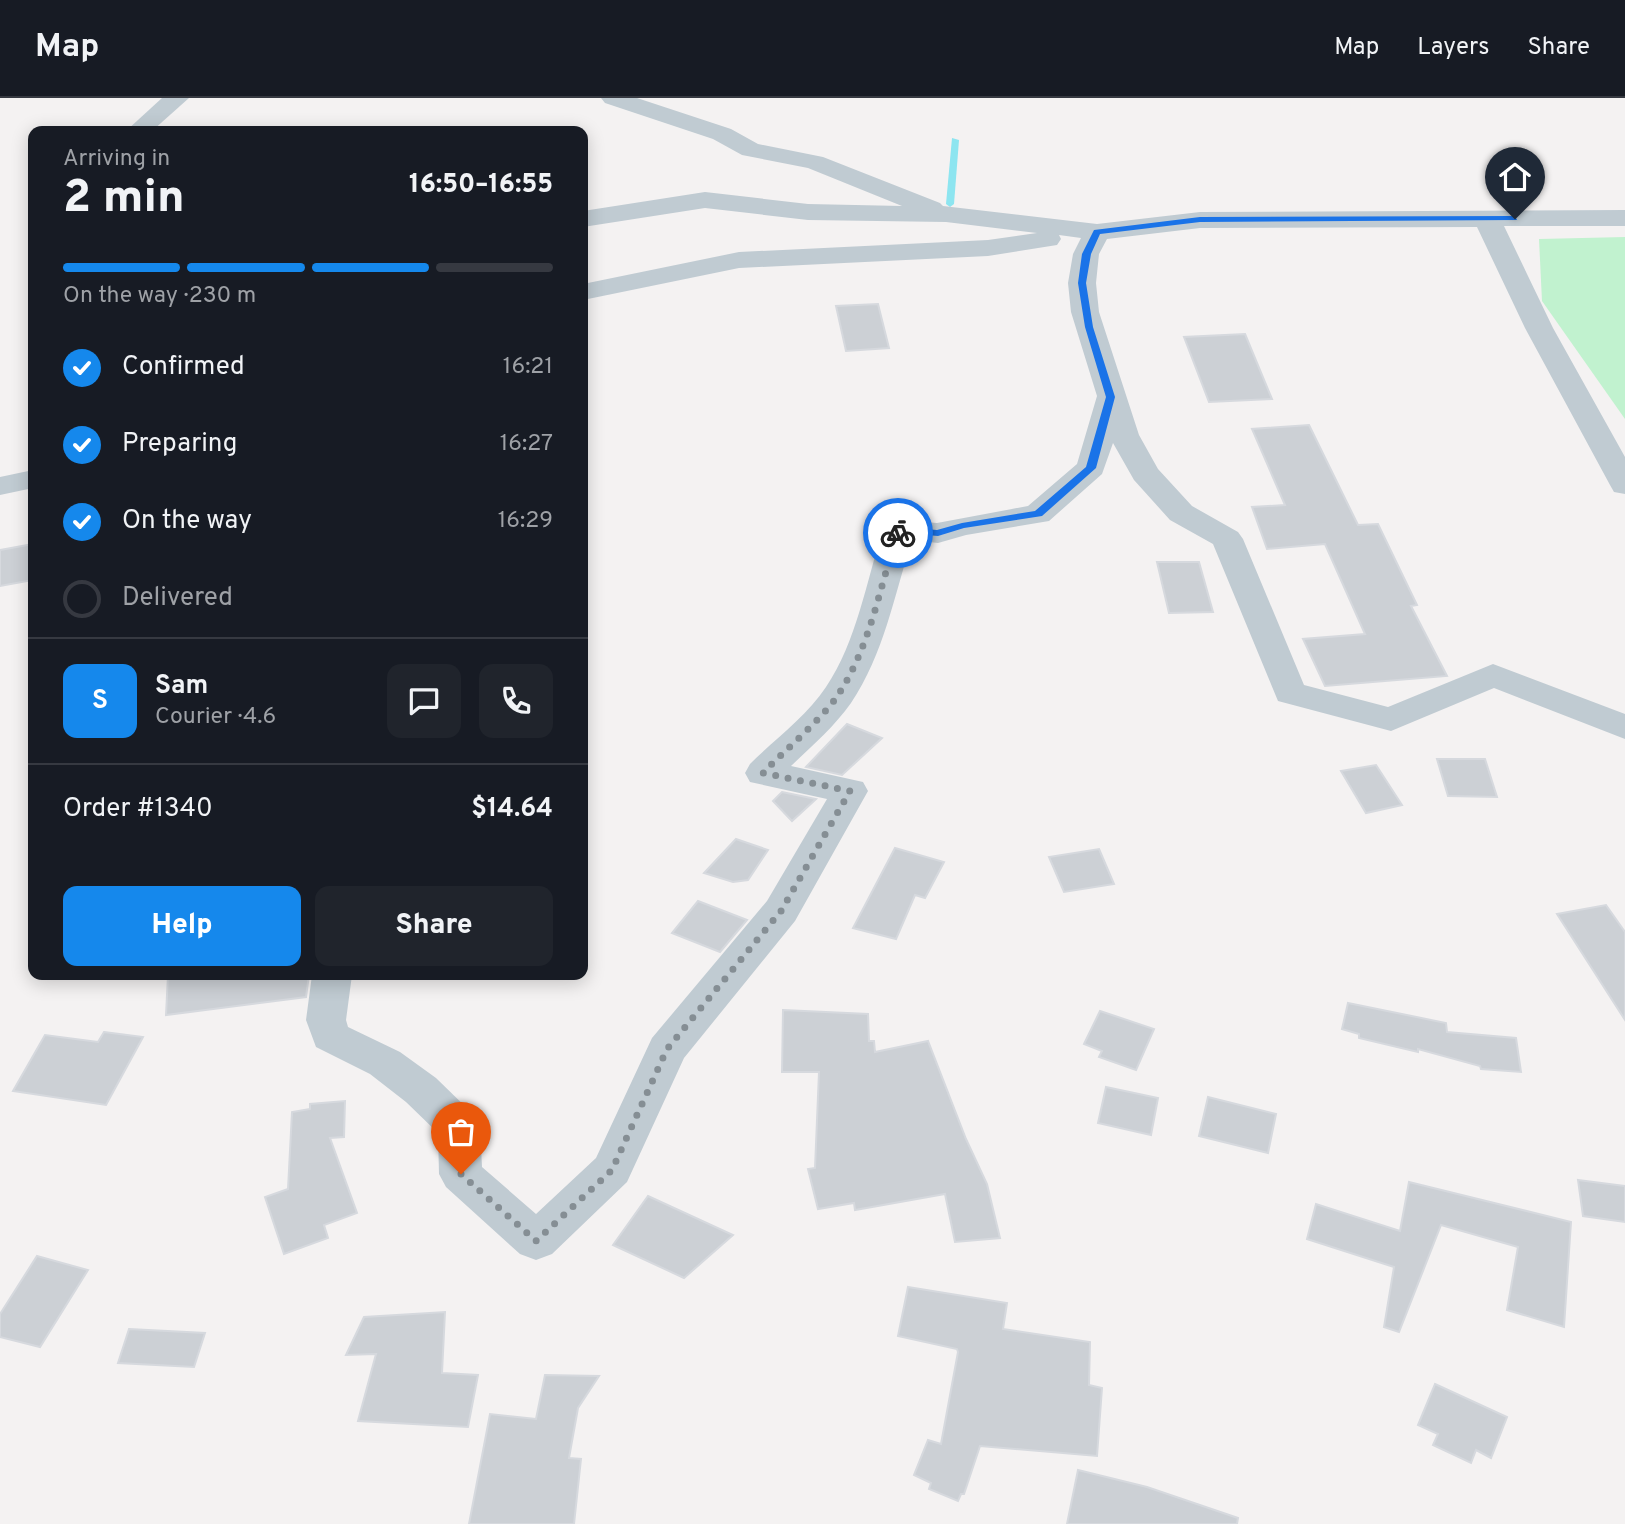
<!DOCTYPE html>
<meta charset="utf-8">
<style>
:root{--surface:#171b24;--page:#20242c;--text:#f1f3f6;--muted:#9ea1a6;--line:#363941;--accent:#1588ec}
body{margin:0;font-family:Overpass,sans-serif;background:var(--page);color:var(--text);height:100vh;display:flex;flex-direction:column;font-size:26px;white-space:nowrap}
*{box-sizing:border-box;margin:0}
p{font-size:23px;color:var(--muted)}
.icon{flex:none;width:38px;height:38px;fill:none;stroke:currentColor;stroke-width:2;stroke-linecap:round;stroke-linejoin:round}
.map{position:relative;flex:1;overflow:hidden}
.panel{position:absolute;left:28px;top:28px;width:560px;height:854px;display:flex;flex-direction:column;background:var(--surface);border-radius:14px;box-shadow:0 4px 18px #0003}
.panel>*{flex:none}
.pin{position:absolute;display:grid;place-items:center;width:60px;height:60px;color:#fff;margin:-72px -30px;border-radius:50% 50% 50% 0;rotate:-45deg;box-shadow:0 0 7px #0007}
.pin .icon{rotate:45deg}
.courier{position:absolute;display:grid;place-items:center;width:70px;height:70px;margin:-35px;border:5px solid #1a73e8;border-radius:50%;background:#fff;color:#222;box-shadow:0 2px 9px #0007}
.head em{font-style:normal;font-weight:800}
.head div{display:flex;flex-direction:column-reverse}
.head{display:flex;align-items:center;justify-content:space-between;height:119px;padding:0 35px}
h1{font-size:46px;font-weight:800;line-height:52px}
.bar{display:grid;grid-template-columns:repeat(4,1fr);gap:10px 7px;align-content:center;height:84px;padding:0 35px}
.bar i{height:9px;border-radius:5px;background:var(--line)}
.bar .selected{background:var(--accent)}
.bar p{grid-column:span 4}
.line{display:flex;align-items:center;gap:18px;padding:0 35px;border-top:2px solid var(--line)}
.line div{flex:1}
.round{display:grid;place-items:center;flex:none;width:74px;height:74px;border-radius:14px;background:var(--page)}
ol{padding:0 35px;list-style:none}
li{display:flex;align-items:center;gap:21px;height:77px}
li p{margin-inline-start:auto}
li .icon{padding:7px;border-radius:50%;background:var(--accent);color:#fff;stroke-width:4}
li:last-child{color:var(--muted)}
li i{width:38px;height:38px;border:4px solid var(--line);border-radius:50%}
.action{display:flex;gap:14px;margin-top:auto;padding:14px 35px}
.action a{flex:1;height:80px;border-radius:14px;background:var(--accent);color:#fff;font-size:28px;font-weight:800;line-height:80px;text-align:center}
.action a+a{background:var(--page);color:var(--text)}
header{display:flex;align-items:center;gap:42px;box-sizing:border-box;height:98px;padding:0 35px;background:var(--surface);border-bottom:2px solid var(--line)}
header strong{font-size:33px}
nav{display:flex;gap:38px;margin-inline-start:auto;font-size:24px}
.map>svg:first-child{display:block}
.green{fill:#c1f2cf}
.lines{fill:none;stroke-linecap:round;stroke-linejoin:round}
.stream{fill:#8de5f0;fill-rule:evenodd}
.building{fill:#ccd0d5;stroke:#d6d9de;stroke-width:2}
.minor{fill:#c0cbd2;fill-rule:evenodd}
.route{fill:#1a73e8}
.done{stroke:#858e94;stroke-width:7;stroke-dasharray:0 12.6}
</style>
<header>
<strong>Map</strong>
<nav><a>Map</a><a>Layers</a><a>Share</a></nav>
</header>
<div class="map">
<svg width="1625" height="1426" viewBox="0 0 1625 1426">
<rect width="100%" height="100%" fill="#f4f2f2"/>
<path class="green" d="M 1625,139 L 1625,321 L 1542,203 L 1539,141 Z"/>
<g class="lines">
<path class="stream" d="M 952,40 L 959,42 L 954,106 L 950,109 L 946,106 Z"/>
</g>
<g class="building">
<path d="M 878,206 L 889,250 L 846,253 L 836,208 Z"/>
<path d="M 1245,236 L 1272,301 L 1209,304 L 1184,239 Z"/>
<path d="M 1309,327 L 1358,427 L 1378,426 L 1417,507 L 1411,508 L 1447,578 L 1325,588 L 1303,541 L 1365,536 L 1325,446 L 1267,451 L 1252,409 L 1285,407 L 1252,331 Z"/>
<path d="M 33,446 L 33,482 L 0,488 L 0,452 Z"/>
<path d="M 1157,464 L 1199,464 L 1213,514 L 1169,515 Z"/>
<path d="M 847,626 L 882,640 L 842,677 L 806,669 Z"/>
<path d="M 1437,661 L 1485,661 L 1497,699 L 1448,698 Z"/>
<path d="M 1376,667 L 1402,707 L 1366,715 L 1341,673 Z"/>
<path d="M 782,694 L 816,701 L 792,723 L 773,703 Z"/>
<path d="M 736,741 L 768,752 L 748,782 L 733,784 L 704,775 Z"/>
<path d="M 895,750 L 944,764 L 925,800 L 915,797 L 896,841 L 853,830 Z"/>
<path d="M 1099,751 L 1114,786 L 1064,794 L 1049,759 Z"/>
<path d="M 698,803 L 747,822 L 720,854 L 672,835 Z"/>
<path d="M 1606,807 L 1625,834 L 1625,922 L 1557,816 Z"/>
<path d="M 168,877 L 309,877 L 306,899 L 166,917 Z"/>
<path d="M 1348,905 L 1446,925 L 1447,934 L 1516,940 L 1521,974 L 1481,971 L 1480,968 L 1418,951 L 1418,954 L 1359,940 L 1359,936 L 1342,931 Z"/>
<path d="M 783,912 L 868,916 L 869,943 L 874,943 L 875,954 L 928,943 L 966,1041 L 987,1086 L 1000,1140 L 955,1144 L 945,1096 L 855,1112 L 854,1105 L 818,1111 L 808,1071 L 815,1070 L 819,974 L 782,974 Z"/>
<path d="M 1100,913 L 1154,931 L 1136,972 L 1099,959 L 1102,953 L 1084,946 Z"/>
<path d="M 104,934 L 143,939 L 106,1007 L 13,993 L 45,937 L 98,944 Z"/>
<path d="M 1106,989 L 1158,1000 L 1151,1037 L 1098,1025 Z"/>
<path d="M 1208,999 L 1276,1016 L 1268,1055 L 1199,1038 Z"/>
<path d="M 345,1003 L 344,1039 L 330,1040 L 357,1115 L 324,1127 L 328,1140 L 284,1156 L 265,1099 L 288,1091 L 292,1014 L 310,1011 L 310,1006 Z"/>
<path d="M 1578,1082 L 1625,1088 L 1625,1124 L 1583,1118 Z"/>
<path d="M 1409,1084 L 1571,1124 L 1564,1229 L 1507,1212 L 1518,1149 L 1441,1127 L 1399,1234 L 1384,1229 L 1394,1169 L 1307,1141 L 1316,1106 L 1400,1133 Z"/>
<path d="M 648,1098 L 733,1137 L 684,1180 L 613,1147 Z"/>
<path d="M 37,1158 L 88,1172 L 40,1249 L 0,1239 L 0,1216 Z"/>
<path d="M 908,1189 L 1007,1205 L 1003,1231 L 1090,1244 L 1089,1287 L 1102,1290 L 1097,1358 L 980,1348 L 964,1396 L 961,1396 L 958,1403 L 929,1391 L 931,1385 L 914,1377 L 928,1342 L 941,1346 L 958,1254 L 957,1251 L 898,1238 Z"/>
<path d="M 445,1214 L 442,1275 L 478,1277 L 468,1329 L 358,1323 L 376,1256 L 346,1257 L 364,1219 Z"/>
<path d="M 129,1231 L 205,1235 L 194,1269 L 118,1265 Z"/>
<path d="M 545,1277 L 599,1278 L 578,1310 L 569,1360 L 581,1361 L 574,1426 L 469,1426 L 490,1316 L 536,1321 Z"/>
<path d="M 1435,1286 L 1507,1319 L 1491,1360 L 1476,1352 L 1471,1365 L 1433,1347 L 1438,1336 L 1418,1327 Z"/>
<path d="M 1078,1372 L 1147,1389 L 1238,1420 L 1237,1426 L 1067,1426 Z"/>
</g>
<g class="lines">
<g class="minor">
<path d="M 162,0 L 189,0 L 152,33 L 126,33 Z"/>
<path d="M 601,0 L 637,0 L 731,31 L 758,46 L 823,59 L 940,105 L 943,108 L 1097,126 L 1200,114 L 1625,112 L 1625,128 L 1504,128 L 1553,230 L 1625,359 L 1625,396 L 1614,394 L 1610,387 L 1525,230 L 1477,129 L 1200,130 L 1107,141 L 1099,156 L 1096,185 L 1099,214 L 1139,337 L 1158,371 L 1192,408 L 1238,434 L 1243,441 L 1304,587 L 1388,609 L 1493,566 L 1625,616 L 1625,641 L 1494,590 L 1391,633 L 1278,603 L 1213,446 L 1170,422 L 1134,382 L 1113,345 L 1102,376 L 1049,423 L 966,437 L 938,445 L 912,442 C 894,498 884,556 851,605 C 834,629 812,648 791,668 L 863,684 L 868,693 L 795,823 L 684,960 L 627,1084 L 552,1156 L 536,1162 L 520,1156 L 446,1089 L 439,1076 L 438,1035 L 406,1004 L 370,976 L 316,949 L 306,922 L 312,877 L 352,877 L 346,922 L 348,929 L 400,954 L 436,980 L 474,1017 L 480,1029 L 482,1069 L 536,1116 L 596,1060 L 652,940 L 767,803 L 827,701 L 750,684 L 745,675 L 750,666 C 775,641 806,619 826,589 C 857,543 866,484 883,432 L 888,425 L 899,422 L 937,425 L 1028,408 L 1077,366 L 1097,298 L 1071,214 L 1068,185 L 1073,156 L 1081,140 L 1059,137 L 1061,141 L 1057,147 L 988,158 L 739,170 L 583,202 L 583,186 L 739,154 L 988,142 L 1037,135 L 946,124 L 808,122 L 705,110 L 583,129 L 583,113 L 705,94 L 808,106 L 902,108 L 808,70 L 742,57 L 713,41 L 605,5 Z"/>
<path d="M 33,372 L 33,390 L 0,397 L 0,379 Z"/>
</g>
</g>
<path class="route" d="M 1515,118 L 1517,122 L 1200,124 L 1100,136 L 1091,156 L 1086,185 L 1093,229 L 1115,299 L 1096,370 L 1042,418 L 964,430 L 938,438 L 903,435 L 898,438 L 893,435 L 899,429 L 937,432 L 962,425 L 1035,413 L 1086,369 L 1106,299 L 1085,229 L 1078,185 L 1082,156 L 1094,132 L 1200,119 Z"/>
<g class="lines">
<path class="done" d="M 461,1076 L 536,1143 L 612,1072 L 667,951 L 781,813 L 850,693 L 763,675 C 784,653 823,620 838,597 C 871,547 879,490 898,435"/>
</g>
</svg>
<div class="pin" style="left:461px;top:1076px;background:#ea580c"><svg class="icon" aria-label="bag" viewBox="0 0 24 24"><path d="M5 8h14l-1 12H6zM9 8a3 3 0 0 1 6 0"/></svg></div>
<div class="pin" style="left:1515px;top:121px;background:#1f2937"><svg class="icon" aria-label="home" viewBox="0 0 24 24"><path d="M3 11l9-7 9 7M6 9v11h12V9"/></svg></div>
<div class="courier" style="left:898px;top:435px"><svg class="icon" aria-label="bike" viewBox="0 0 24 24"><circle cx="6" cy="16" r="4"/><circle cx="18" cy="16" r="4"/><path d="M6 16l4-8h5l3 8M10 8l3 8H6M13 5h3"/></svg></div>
<section class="panel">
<div class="head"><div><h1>2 min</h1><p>Arriving in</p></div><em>16:50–16:55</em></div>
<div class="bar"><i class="selected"></i><i class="selected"></i><i class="selected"></i><i></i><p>On the way · 230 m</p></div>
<ol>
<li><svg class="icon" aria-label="check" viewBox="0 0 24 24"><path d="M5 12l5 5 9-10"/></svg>Confirmed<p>16:21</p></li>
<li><svg class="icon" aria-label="check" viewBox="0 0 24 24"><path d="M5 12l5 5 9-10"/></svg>Preparing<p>16:27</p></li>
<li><svg class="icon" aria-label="check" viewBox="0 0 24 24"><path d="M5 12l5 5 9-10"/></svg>On the way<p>16:29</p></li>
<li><i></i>Delivered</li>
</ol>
<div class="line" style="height:126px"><b class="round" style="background:var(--accent);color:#fff">S</b><div><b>Sam</b><p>Courier · 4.6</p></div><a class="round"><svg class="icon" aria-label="chat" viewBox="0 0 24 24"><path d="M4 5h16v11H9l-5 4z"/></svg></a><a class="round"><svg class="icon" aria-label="phone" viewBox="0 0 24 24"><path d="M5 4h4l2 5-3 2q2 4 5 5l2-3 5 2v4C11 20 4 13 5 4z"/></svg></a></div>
<div class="line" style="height:91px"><div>Order #1340</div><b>$14.64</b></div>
<div class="action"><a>Help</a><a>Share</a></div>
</section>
</div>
